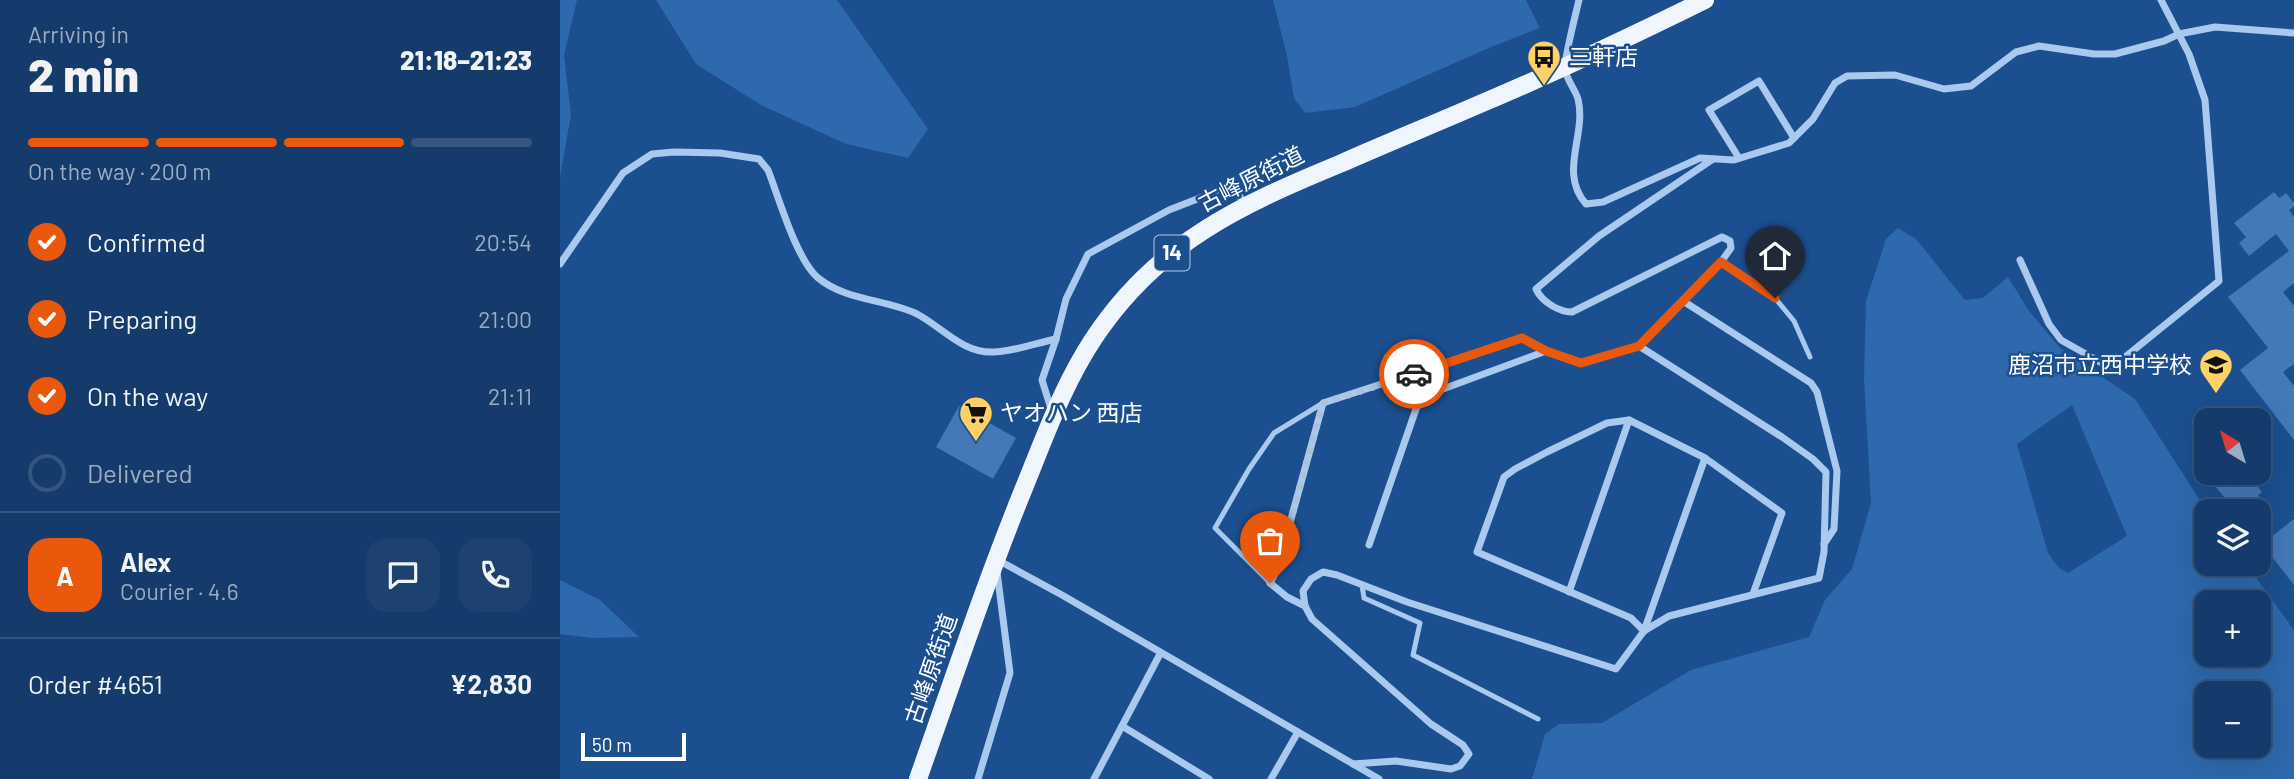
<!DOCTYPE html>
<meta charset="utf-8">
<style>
:root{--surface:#143b6b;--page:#1d4271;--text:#f1f3f6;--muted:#9dadc1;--line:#33557e;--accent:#ea580c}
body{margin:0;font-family:Barlow,"Noto Sans JP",sans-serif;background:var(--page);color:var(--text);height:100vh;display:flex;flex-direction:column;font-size:26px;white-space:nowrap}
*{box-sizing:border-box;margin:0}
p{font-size:23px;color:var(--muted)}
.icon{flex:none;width:38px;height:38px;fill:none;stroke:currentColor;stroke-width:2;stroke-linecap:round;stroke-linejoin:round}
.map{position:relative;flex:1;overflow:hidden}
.panel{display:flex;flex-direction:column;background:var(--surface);width:560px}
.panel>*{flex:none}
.needle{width:46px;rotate:322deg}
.tools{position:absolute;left:1634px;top:408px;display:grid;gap:14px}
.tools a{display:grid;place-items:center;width:77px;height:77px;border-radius:14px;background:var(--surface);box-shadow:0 7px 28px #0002,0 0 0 2px var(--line);font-size:35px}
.scale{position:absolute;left:21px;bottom:18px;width:105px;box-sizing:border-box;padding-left:7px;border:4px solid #fff;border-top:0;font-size:19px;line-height:24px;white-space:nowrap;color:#fff;-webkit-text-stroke:5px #1b4f8f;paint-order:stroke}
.pin{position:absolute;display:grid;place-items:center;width:60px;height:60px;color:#fff;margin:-72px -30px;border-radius:50% 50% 50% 0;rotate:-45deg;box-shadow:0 0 7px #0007}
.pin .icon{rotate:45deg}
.courier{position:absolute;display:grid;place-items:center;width:70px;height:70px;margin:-35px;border:5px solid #ea580c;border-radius:50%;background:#fff;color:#222;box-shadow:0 2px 9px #0007}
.overview em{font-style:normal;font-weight:800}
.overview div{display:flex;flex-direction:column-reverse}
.overview{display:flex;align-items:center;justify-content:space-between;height:119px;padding:0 28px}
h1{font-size:46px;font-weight:800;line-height:52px}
.bar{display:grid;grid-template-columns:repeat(4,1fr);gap:10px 7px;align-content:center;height:84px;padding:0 28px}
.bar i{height:9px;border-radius:5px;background:var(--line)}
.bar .active{background:var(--accent)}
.bar p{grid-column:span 4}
.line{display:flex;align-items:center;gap:18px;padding:0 28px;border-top:2px solid var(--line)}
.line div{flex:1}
.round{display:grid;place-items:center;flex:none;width:74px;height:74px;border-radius:21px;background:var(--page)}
ol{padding:0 28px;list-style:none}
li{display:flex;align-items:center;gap:21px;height:77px}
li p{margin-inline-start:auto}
li .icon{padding:7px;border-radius:50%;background:var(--accent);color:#fff;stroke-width:4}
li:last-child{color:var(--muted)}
li i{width:38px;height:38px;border:4px solid var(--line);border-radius:50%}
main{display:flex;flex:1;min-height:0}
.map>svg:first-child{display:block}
.green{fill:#2e69ad;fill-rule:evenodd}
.building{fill:#4478b7}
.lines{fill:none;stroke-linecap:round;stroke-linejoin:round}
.lane{stroke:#a9c9ee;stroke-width:5}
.street{stroke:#a9c9ee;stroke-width:7}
.primary{stroke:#f0f6ff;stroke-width:18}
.done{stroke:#afc1d8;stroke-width:7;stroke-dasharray:0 12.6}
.route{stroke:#ea580c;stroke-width:9}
.labels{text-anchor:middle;stroke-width:5;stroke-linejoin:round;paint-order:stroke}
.shield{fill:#1b4f8f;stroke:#bbcadd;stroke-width:2}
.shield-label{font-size:21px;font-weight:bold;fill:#fff}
.poi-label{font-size:23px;fill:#fff;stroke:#1b4f8f;text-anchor:start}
.street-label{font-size:23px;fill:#fff;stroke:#1b4f8f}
</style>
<main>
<section class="panel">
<div class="overview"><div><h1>2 min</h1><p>Arriving in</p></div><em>21:18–21:23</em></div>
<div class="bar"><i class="active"></i><i class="active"></i><i class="active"></i><i></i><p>On the way · 200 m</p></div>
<ol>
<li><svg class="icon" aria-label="check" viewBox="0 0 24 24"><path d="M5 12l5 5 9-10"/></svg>Confirmed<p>20:54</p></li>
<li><svg class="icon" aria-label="check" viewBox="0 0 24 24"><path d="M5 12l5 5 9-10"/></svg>Preparing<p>21:00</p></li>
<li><svg class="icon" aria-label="check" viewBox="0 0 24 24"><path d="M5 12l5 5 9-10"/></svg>On the way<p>21:11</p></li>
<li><i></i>Delivered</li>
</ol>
<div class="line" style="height:126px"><b class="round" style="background:var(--accent);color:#fff">A</b><div><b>Alex</b><p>Courier · 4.6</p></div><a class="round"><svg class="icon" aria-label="chat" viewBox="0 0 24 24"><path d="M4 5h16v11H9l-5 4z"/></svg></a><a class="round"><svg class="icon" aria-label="phone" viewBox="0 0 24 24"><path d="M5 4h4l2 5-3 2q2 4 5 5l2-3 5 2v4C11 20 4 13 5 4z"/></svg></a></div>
<div class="line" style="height:91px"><div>Order #4651</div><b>¥2,830</b></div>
</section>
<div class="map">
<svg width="1734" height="779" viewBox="0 0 1734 779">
<rect width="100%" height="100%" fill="#1b4f8f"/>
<g class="green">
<path d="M 0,0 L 17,0 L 4,55 L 11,115 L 0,177 Z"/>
<path d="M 96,0 L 277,0 L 368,129 L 348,158 L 286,144 L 201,105 L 136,64 Z"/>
<path d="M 713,0 L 966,0 L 980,28 L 931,47 L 795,107 L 745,113 L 734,98 L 727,56 Z"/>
<path d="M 1338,228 L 1356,239 L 1405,300 L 1423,298 L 1448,277 L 1469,311 L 1500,348 L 1575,399 L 1647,511 L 1647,564 L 1686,564 L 1734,630 L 1734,779 L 972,779 L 985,734 L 999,724 L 1042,723 L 1131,670 L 1249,637 L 1265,600 L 1292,569 L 1311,503 L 1304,378 L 1306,301 L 1326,239 ZM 1512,405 L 1567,536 L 1508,573 L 1499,568 L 1488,553 L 1457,444 ZM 1699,602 L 1699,654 L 1647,654 L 1647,602 ZM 1699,693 L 1699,746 L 1647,746 L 1647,693 Z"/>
<path d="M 0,580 L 40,600 L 79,637 L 33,638 L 0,634 Z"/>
</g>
<g class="building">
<path d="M 1714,192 L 1719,198 L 1726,193 L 1734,203 L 1734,206 L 1729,210 L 1734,217 L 1734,283 L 1723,292 L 1734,306 L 1734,364 L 1723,372 L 1734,386 L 1734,440 L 1680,370 L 1708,348 L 1668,297 L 1729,251 L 1716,234 L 1689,256 L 1679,243 L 1686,237 L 1674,223 Z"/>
<path d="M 399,406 L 456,438 L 433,479 L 376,447 Z"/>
<path d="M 1644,472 L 1686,472 L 1702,492 L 1698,495 L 1711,511 L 1675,511 Z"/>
<path d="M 1734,519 L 1734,585 L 1702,544 Z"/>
</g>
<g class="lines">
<g class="lane">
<path d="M 1161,262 L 1215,298 L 1234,321 L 1250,357"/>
<path d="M 710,583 L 655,528 L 689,469 L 714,433 L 763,403"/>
<path d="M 802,585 L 804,598 L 860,623 L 853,655 L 978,719"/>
</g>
<g class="street">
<path d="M 1019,0 C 1016,13 1004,59 1005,69 C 1006,79 1015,89 1018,99 C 1027,135 998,172 1026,204 L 1043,202 L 1140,158 L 1174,160 L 1229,143 L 1253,119 L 1275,83 L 1287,76 L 1335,75 L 1384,89 L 1411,86 L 1456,52 L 1479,46 L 1534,54 L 1555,54 L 1604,41 L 1619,34 L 1655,27 L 1734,33"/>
<path d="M 1179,158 L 1149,110 L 1199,81 L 1234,138"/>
<path d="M 1460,260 L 1489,324 L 1501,340 L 1547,366 L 1559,362 L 1659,281 L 1645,100 L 1629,54 L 1601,0"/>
<path d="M 0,264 L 63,173 L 92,154 L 114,152 L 160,153 L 199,159 L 208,170 C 219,198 236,258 257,277 C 285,301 326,299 357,314 C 382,327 402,353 433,352 C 453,352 476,343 496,339"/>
<path d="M 1123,301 L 1251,383 L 1257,392 L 1277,471 L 1274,529 L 1264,544"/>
<path d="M 1079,346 L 1222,437 L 1253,459 L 1266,472 L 1264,552 L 1259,578 L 1109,616 L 1084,631"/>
<path d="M 492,412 L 482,380 L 496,339 L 506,299 L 528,254 L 609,210 L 673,185 L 685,205"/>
<path d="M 809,545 L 856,409 L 864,396 L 986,351"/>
<path d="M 436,559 L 502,595 L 819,779"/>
<path d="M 1009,592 L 1069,420"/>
<path d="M 745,606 L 727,597 L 710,583 L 717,570 L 763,403 L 963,338 L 986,351 L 1021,363 L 1079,346 L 1161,262 L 1171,248 L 1170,241 L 1162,237 L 1012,312 C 999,312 982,302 976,289 L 1039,236 L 1153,159"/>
<path d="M 1084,631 L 1071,618 L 917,552 L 944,477 L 955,469 L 987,452 L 1047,423 L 1069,420 L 1145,458 L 1222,513 L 1193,594"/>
<path d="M 562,726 L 649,779"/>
<path d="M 793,764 L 836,761 L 891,769 L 900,766 L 909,754 L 903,745 L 871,724 L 752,619 L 745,606 L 743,591 L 751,579 L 763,572 L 777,575 L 847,602 L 1056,669 L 1084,631 L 1145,458"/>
<path d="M 418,779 L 450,673 L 437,572"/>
<path d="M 534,779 L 600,654"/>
<path d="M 711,779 L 738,732"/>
</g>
<path class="primary" d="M 358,779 C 393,680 426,581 466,483 C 486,434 504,383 534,338 C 597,243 680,205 782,163 C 825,144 869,126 913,107 C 992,74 1068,38 1145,0"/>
</g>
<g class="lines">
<path class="done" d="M 710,583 L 717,570 L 763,403 L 854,374"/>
<path class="route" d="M 854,374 L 962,338 L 986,351 L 1021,363 L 1079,346 L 1161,262 L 1215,298"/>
</g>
<defs>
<g id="bus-pin" transform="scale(1.75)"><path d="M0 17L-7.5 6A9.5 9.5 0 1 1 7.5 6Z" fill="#ffd166" stroke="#1b4f8f"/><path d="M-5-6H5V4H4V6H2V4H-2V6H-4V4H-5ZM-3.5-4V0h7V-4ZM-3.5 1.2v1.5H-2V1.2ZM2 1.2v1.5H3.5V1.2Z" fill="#111"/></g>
<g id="school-pin" transform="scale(1.75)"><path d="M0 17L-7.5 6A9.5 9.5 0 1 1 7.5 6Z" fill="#ffd166" stroke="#1b4f8f"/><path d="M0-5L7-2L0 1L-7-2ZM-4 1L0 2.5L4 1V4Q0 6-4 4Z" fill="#111"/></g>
<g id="supermarket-pin" transform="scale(1.75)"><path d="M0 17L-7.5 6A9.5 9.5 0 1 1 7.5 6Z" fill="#ffd166" stroke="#1b4f8f"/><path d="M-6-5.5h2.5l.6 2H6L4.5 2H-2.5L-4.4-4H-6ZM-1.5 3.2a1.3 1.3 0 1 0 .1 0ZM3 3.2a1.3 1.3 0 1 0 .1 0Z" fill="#111"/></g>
</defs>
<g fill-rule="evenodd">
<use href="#bus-pin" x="984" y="57"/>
<use href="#school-pin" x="1656" y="365"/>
<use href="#supermarket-pin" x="416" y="413"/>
</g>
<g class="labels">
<rect class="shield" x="594.5" y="235.5" width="35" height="35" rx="5"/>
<g class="shield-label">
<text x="612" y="260">14</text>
</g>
<g class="poi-label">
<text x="1009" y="65">三軒店</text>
<text x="1632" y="373" text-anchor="end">鹿沼市立西中学校</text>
<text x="440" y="421">ヤオハン 西店</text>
</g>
<g class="street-label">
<text transform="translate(691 179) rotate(-27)" y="8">古峰原街道</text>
<text transform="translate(371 669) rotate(-71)" y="8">古峰原街道</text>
</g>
</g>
</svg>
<div class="tools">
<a><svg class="needle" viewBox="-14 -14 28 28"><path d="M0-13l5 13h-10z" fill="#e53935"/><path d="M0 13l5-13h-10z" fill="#9dadc1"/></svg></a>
<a><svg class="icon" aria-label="layers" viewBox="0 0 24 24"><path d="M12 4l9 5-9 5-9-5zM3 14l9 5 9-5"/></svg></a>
<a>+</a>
<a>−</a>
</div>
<div class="scale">50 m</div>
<div class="pin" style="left:710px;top:583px;background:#ea580c"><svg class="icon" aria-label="bag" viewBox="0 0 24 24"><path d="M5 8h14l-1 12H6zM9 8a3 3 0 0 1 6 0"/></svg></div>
<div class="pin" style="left:1215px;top:298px;background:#1f2937"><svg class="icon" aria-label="home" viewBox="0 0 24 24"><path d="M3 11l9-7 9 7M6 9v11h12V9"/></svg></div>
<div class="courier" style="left:854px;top:374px"><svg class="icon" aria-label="car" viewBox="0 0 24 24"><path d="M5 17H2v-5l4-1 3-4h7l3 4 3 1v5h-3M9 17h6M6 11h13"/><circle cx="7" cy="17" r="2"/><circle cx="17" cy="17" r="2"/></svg></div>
</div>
</main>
